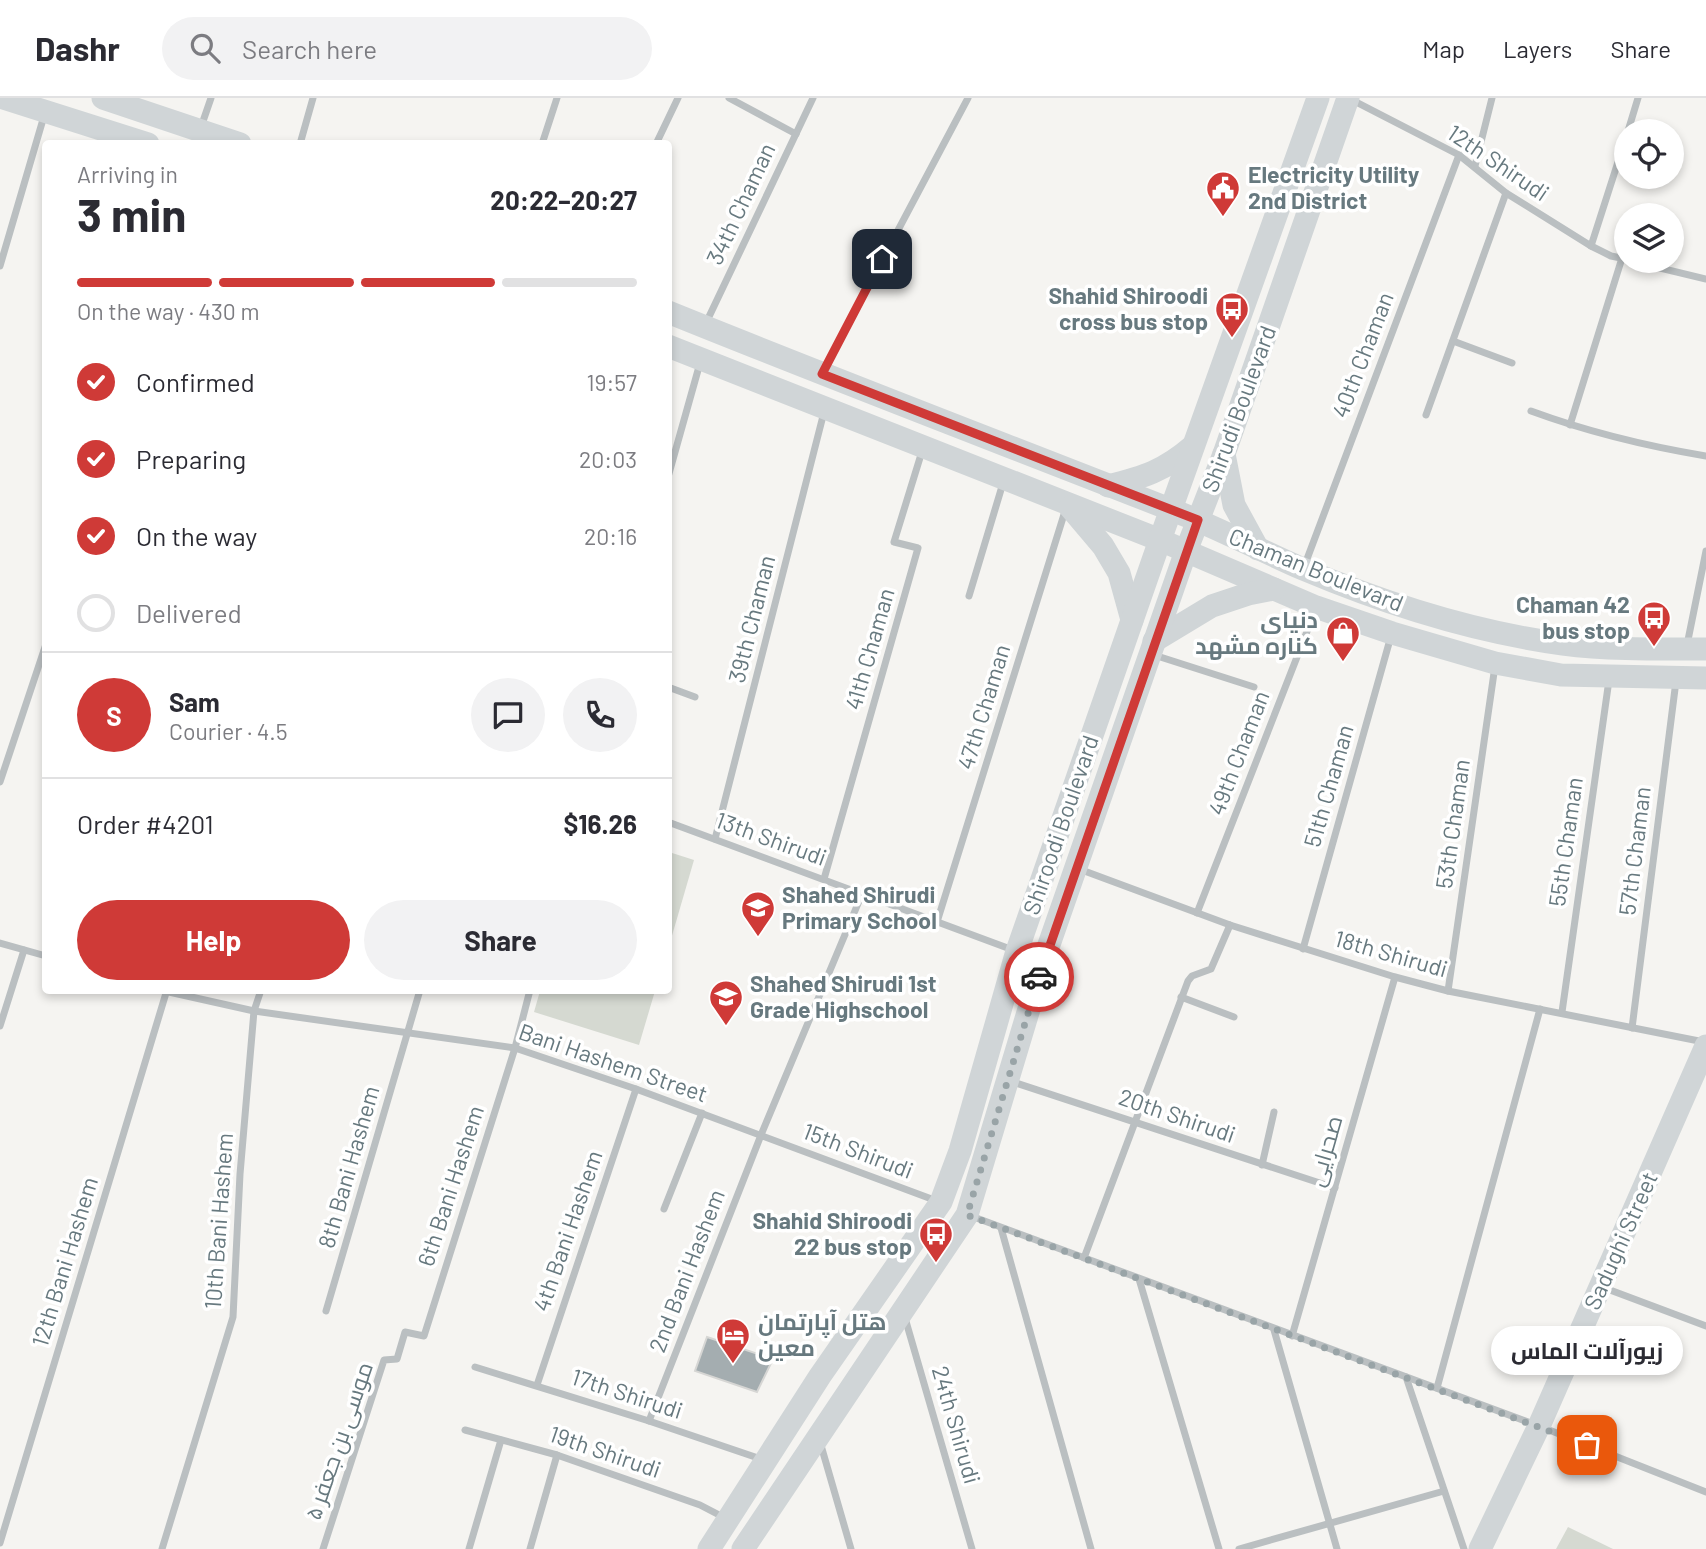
<!DOCTYPE html>
<meta charset="utf-8">
<style>
:root{--surface:#fff;--page:#f2f2f3;--text:#2b2b33;--muted:#7c7c81;--line:#e1e1e2;--accent:#cf3a37}
body{margin:0;font-family:Barlow,Cairo,sans-serif;background:var(--page);color:var(--text);height:100vh;display:flex;flex-direction:column;font-size:26px;white-space:nowrap}
*{box-sizing:border-box;margin:0}
p{font-size:23px;color:var(--muted)}
.icon{flex:none;width:38px;height:38px;fill:none;stroke:currentColor;stroke-width:2;stroke-linecap:round;stroke-linejoin:round}
.map{position:relative;flex:1;overflow:hidden}
.panel{position:absolute;left:42px;top:42px;width:630px;height:854px;display:flex;flex-direction:column;background:var(--surface);border-radius:7px;box-shadow:0 4px 10px #0003}
.panel>*{flex:none}
.tools{position:absolute;left:1614px;top:21px;display:grid;gap:14px}
.tools a{display:grid;place-items:center;width:70px;height:70px;border-radius:50%;background:var(--surface);box-shadow:0 4px 10px #0003;font-size:35px}
.pin{position:absolute;display:grid;place-items:center;width:60px;height:60px;color:#fff;margin:-30px;border-radius:14px;box-shadow:0 4px 10px #0006}
.courier{position:absolute;display:grid;place-items:center;width:70px;height:70px;margin:-35px;border:5px solid #cf3a37;border-radius:50%;background:#fff;color:#222;box-shadow:0 2px 9px #0007}
.bubble{position:absolute;height:49px;border-radius:24px;background:var(--surface);box-shadow:0 4px 10px #0003;font-size:23px;font-weight:700;line-height:49px;text-align:center}
.overview em{font-style:normal;font-weight:700}
.overview div{display:flex;flex-direction:column-reverse}
.overview{display:flex;align-items:center;justify-content:space-between;height:119px;padding:0 35px}
h1{font-size:46px;font-weight:700;line-height:52px}
.bar{display:grid;grid-template-columns:repeat(4,1fr);gap:10px 7px;align-content:center;height:84px;padding:0 35px}
.bar i{height:9px;border-radius:5px;background:var(--line)}
.bar .current{background:var(--accent)}
.bar p{grid-column:span 4}
.line{display:flex;align-items:center;gap:18px;padding:0 35px;border-top:2px solid var(--line)}
.line div{flex:1}
.round{display:grid;place-items:center;flex:none;width:74px;height:74px;border-radius:37px;background:var(--page)}
ol{padding:0 35px;list-style:none}
li{display:flex;align-items:center;gap:21px;height:77px}
li p{margin-inline-start:auto}
li .icon{padding:7px;border-radius:50%;background:var(--accent);color:#fff;stroke-width:4}
li:last-child{color:var(--muted)}
li i{width:38px;height:38px;border:4px solid var(--line);border-radius:50%}
.primary-button{display:flex;gap:14px;margin-top:auto;padding:14px 35px}
.primary-button a{flex:1;height:80px;border-radius:42px;background:var(--accent);color:#fff;font-size:28px;font-weight:700;line-height:80px;text-align:center}
.primary-button a+a{background:var(--page);color:var(--text)}
header{display:flex;align-items:center;gap:42px;box-sizing:border-box;height:98px;padding:0 35px;background:var(--surface);border-bottom:2px solid var(--line)}
header strong{font-size:33px}
nav{display:flex;gap:38px;margin-inline-start:auto;font-size:24px}
.search{width:490px;height:63px;background:var(--page);display:flex;align-items:center;gap:18px;box-sizing:border-box;padding:0 24px;border-radius:38px;color:var(--muted);font-size:26px}
.map>svg:first-child{display:block}
.green{fill:#d5d9d1}
.building{fill:#a4adb0;stroke:#d6d6d4;stroke-width:2}
.lines{fill:none;stroke-linecap:round;stroke-linejoin:round}
.street{stroke:#babfc1;stroke-width:7}
.secondary{stroke:#d0d5d7;stroke-width:23}
.done{stroke:#99a4a7;stroke-width:7;stroke-dasharray:0 12.6}
.route{stroke:#cf3a37;stroke-width:9}
.labels{text-anchor:middle;stroke-width:7;stroke-linejoin:round;paint-order:stroke}
.street-label{font-size:23px;fill:#67797f;stroke:#fff}
.poi-label{font-size:23px;font-weight:bold;fill:#67797f;stroke:#fff;text-anchor:start}
</style>
<header>
<strong>Dashr</strong>
<div class="search"><svg class="icon" aria-label="search" viewBox="0 0 24 24"><circle cx="10" cy="10" r="6"/><path d="M15 15l6 6"/></svg>Search here</div>
<nav><a>Map</a><a>Layers</a><a>Share</a></nav>
</header>
<div class="map">
<svg width="1706" height="1451" viewBox="0 0 1706 1451">
<rect width="100%" height="100%" fill="#f5f4f1"/>
<g class="green">
<path d="M 669,754 L 694,762 L 669,848 L 668,754 Z"/>
<path d="M 540,893 L 540,892 L 655,893 L 639,947 L 534,914 Z"/>
<path d="M 1568,1429 L 1613,1451 L 1556,1451 Z"/>
</g>
<path class="building" d="M 707,1239 L 773,1261 L 757,1294 L 695,1273 Z"/>
<g class="lines">
<g class="street">
<path d="M 729,0 L 796,36"/>
<path d="M 1352,2 L 1459,57 L 1506,95 L 1591,148 L 1611,158 L 1626,161"/>
<path d="M 201,29 L 211,0"/>
<path d="M 1628,33 L 1638,0"/>
<path d="M 300,46 L 313,0"/>
<path d="M 542,46 L 557,0"/>
<path d="M 656,46 L 678,0"/>
<path d="M 1475,68 L 1492,0"/>
<path d="M 1591,148 L 1626,39"/>
<path d="M 1631,163 L 1706,181"/>
<path d="M 0,168 L 44,18"/>
<path d="M 706,225 L 813,0"/>
<path d="M 1453,243 L 1512,265"/>
<path d="M 824,272 L 968,0"/>
<path d="M 1531,313 C 1588,334 1646,348 1706,358"/>
<path d="M 1426,317 L 1506,95"/>
<path d="M 1570,327 L 1622,160"/>
<path d="M 668,379 L 700,265"/>
<path d="M 1304,469 L 1459,57"/>
<path d="M 969,498 L 1003,385"/>
<path d="M 1687,547 L 1706,453"/>
<path d="M 1154,557 L 1254,589"/>
<path d="M 668,589 L 695,599"/>
<path d="M 0,684 L 46,546"/>
<path d="M 668,724 L 1013,852"/>
<path d="M 715,741 L 824,314"/>
<path d="M 1079,771 L 1230,827 L 1395,879 L 1448,893 L 1704,944"/>
<path d="M 824,781 L 918,450 L 894,444 L 923,350"/>
<path d="M 1197,815 L 1315,513"/>
<path d="M 937,824 L 1066,410"/>
<path d="M 0,845 L 46,858"/>
<path d="M 1303,851 L 1391,538"/>
<path d="M 160,892 L 254,913 L 515,950 L 636,991 L 937,1103"/>
<path d="M 1448,893 L 1495,568"/>
<path d="M 1181,899 L 1234,919"/>
<path d="M 1562,914 L 1609,582"/>
<path d="M 0,928 L 24,852"/>
<path d="M 1632,930 L 1676,583"/>
<path d="M 1010,983 L 1335,1090"/>
<path d="M 1262,1067 L 1274,1014"/>
<path d="M 664,1111 L 702,1015"/>
<path d="M 971,1118 L 1539,1328 L 1706,1394"/>
<path d="M 1001,1130 L 1091,1451"/>
<path d="M 1084,1160 L 1188,883 L 1192,878 L 1211,871 L 1230,827"/>
<path d="M 1139,1181 L 1219,1451"/>
<path d="M 1602,1189 L 1706,1228"/>
<path d="M 326,1213 L 420,892"/>
<path d="M 905,1220 L 972,1451"/>
<path d="M 1274,1232 L 1337,1451"/>
<path d="M 1292,1238 L 1395,879"/>
<path d="M 475,1269 L 649,1323 L 761,1361"/>
<path d="M 1406,1279 L 1464,1451"/>
<path d="M 537,1287 L 636,991"/>
<path d="M 1437,1290 L 1540,911"/>
<path d="M 649,1323 L 761,1037 L 862,796"/>
<path d="M 465,1332 L 557,1357 L 700,1407 L 725,1420"/>
<path d="M 820,1344 L 851,1451"/>
<path d="M 0,1445 L 166,895"/>
<path d="M 162,1451 L 233,1219 L 240,1076 L 254,913 L 261,892"/>
<path d="M 323,1451 L 384,1262 L 397,1261 L 405,1234 L 424,1238 L 515,950 L 530,892"/>
<path d="M 469,1451 L 501,1342"/>
<path d="M 530,1451 L 557,1357"/>
<path d="M 1239,1451 L 1444,1393"/>
</g>
<g class="secondary">
<path d="M 3,0 L 148,46"/>
<path d="M 103,0 L 240,46"/>
<path d="M 668,214 C 836,282 1004,346 1172,412 C 1217,429 1259,452 1303,471 C 1386,506 1474,534 1563,546 C 1610,552 1659,551 1706,551"/>
<path d="M 668,248 L 1160,442 L 1316,509 L 1392,535 L 1495,565 L 1561,577 L 1706,580"/>
<path d="M 1224,356 L 1234,407 L 1258,451"/>
<path d="M 1108,388 C 1144,379 1164,373 1193,348"/>
<path d="M 1070,409 L 1103,448 L 1119,475 L 1132,522"/>
<path d="M 1154,543 L 1212,508 L 1248,496 L 1274,491"/>
<path d="M 709,1451 L 820,1278 L 941,1104 L 960,1053 L 1017,853 L 1160,442 L 1318,0"/>
<path d="M 743,1451 L 967,1117 L 1044,861 L 1186,453 L 1224,356 L 1348,0"/>
<path d="M 1480,1451 L 1539,1328 L 1706,948"/>
</g>
</g>
<g class="lines">
<path class="done" d="M 1039,879 L 967,1117 L 1587,1347"/>
<path class="route" d="M 882,161 L 822,276 L 1198,422 L 1039,879"/>
</g>
<defs>
<g id="civic-pin" transform="scale(1.75)"><path d="M0 17L-7.5 6A9.5 9.5 0 1 1 7.5 6Z" fill="#cf3a37" stroke="#fff"/><path d="M-.6-6.5H3V-4.5H.6V-3L4-1V1h2V6H-6V1h2V-1L-.6-3ZM-1.2 2.5V6h2.4V2.5Z" fill="#fff"/></g>
<g id="bus-pin" transform="scale(1.75)"><path d="M0 17L-7.5 6A9.5 9.5 0 1 1 7.5 6Z" fill="#cf3a37" stroke="#fff"/><path d="M-5-6H5V4H4V6H2V4H-2V6H-4V4H-5ZM-3.5-4V0h7V-4ZM-3.5 1.2v1.5H-2V1.2ZM2 1.2v1.5H3.5V1.2Z" fill="#fff"/></g>
<g id="shop-pin" transform="scale(1.75)"><path d="M0 17L-7.5 6A9.5 9.5 0 1 1 7.5 6Z" fill="#cf3a37" stroke="#fff"/><path d="M-5-2.5h2.3a2.7 3.5 0 0 1 5.4 0H5L5.5 6h-11ZM-1.5-2.5h3a1.5 2.3 0 0 0-3 0Z" fill="#fff"/></g>
<g id="school-pin" transform="scale(1.75)"><path d="M0 17L-7.5 6A9.5 9.5 0 1 1 7.5 6Z" fill="#cf3a37" stroke="#fff"/><path d="M0-5L7-2L0 1L-7-2ZM-4 1L0 2.5L4 1V4Q0 6-4 4Z" fill="#fff"/></g>
<g id="hotel-pin" transform="scale(1.75)"><path d="M0 17L-7.5 6A9.5 9.5 0 1 1 7.5 6Z" fill="#cf3a37" stroke="#fff"/><path d="M-6-4.5h1.5V1H6V5H4.5V3h-9V5H-6ZM-4 0a1.8 1.8 0 1 1 3.6 0ZM.5 0V-2.5h3Q6-2.5 6 0Z" fill="#fff"/></g>
</defs>
<g fill-rule="evenodd">
<use href="#civic-pin" x="1223" y="90"/>
<use href="#bus-pin" x="1232" y="211"/>
<use href="#bus-pin" x="1654" y="520"/>
<use href="#shop-pin" x="1343" y="535"/>
<use href="#school-pin" x="758" y="810"/>
<use href="#school-pin" x="726" y="899"/>
<use href="#bus-pin" x="936" y="1136"/>
<use href="#hotel-pin" x="733" y="1237"/>
</g>
<g class="labels">
<g class="street-label">
<text transform="translate(1498 65) rotate(34)" y="8">12th Shirudi</text>
<text transform="translate(741 106) rotate(-65)" y="8">34th Chaman</text>
<text transform="translate(1363 257) rotate(-69)" y="8">40th Chaman</text>
<text transform="translate(1239 311) rotate(-70)" y="8">Shirudi Boulevard</text>
<text transform="translate(1316 472) rotate(22)" y="8">Chaman Boulevard</text>
<text transform="translate(752 521) rotate(-76)" y="8">39th Chaman</text>
<text transform="translate(870 551) rotate(-74)" y="8">41th Chaman</text>
<text transform="translate(984 609) rotate(-73)" y="8">47th Chaman</text>
<text transform="translate(1239 655) rotate(-69)" y="8">49th Chaman</text>
<text transform="translate(1329 688) rotate(-74)" y="8">51th Chaman</text>
<text transform="translate(1453 726) rotate(-82)" y="8">53th Chaman</text>
<text transform="translate(1061 727) rotate(-71)" y="8">Shiroodi Boulevard</text>
<text transform="translate(771 741) rotate(20)" y="8">13th Shirudi</text>
<text transform="translate(1566 744) rotate(-82)" y="8">55th Chaman</text>
<text transform="translate(1635 753) rotate(-83)" y="8">57th Chaman</text>
<text transform="translate(1391 856) rotate(16)" y="8">18th Shirudi</text>
<text transform="translate(613 965) rotate(19)" y="8">Bani Hashem Street</text>
<text transform="translate(1177 1018) rotate(19)" y="8">20th Shirudi</text>
<text transform="translate(858 1053) rotate(21)" y="8">15th Shirudi</text>
<text transform="translate(1325 1053) rotate(-74)" y="8">صحرایی</text>
<text transform="translate(349 1069) rotate(-74)" y="8">8th Bani Hashem</text>
<text transform="translate(451 1088) rotate(-72)" y="8">6th Bani Hashem</text>
<text transform="translate(219 1123) rotate(-86)" y="8">10th Bani Hashem</text>
<text transform="translate(568 1133) rotate(-71)" y="8">4th Bani Hashem</text>
<text transform="translate(1621 1143) rotate(-66)" y="8">Sadughi Street</text>
<text transform="translate(65 1164) rotate(-73)" y="8">12th Bani Hashem</text>
<text transform="translate(687 1173) rotate(-69)" y="8">2nd Bani Hashem</text>
<text transform="translate(627 1296) rotate(18)" y="8">17th Shirudi</text>
<text transform="translate(956 1327) rotate(74)" y="8">24th Shirudi</text>
<text transform="translate(339 1343) rotate(-71)" y="8">موسی بن جعفر ۵</text>
<text transform="translate(605 1354) rotate(19)" y="8">19th Shirudi</text>
</g>
<g class="poi-label">
<text x="1248" y="85">Electricity Utility<tspan x="1248" dy="26">2nd District</tspan></text>
<text x="1208" y="206" text-anchor="end">Shahid Shiroodi<tspan x="1208" dy="26">cross bus stop</tspan></text>
<text x="1630" y="515" text-anchor="end">Chaman 42<tspan x="1630" dy="26">bus stop</tspan></text>
<text x="1318" y="530" text-anchor="end">دنیای<tspan x="1318" dy="26">کناره مشهد</tspan></text>
<text x="782" y="805">Shahed Shirudi<tspan x="782" dy="26">Primary School</tspan></text>
<text x="750" y="894">Shahed Shirudi 1st<tspan x="750" dy="26">Grade Highschool</tspan></text>
<text x="912" y="1131" text-anchor="end">Shahid Shiroodi<tspan x="912" dy="26">22 bus stop</tspan></text>
<text x="758" y="1232">هتل آپارتمان<tspan x="758" dy="26">معین</tspan></text>
</g>
</g>
</svg>
<div class="tools">
<a><svg class="icon" aria-label="locate" viewBox="0 0 24 24"><circle cx="12" cy="12" r="6"/><path d="M12 2v4M12 18v4M2 12h4M18 12h4"/></svg></a>
<a><svg class="icon" aria-label="layers" viewBox="0 0 24 24"><path d="M12 4l9 5-9 5-9-5zM3 14l9 5 9-5"/></svg></a>
</div>
<div class="pin" style="left:1587px;top:1347px;background:#ea580c"><svg class="icon" aria-label="bag" viewBox="0 0 24 24"><path d="M5 8h14l-1 12H6zM9 8a3 3 0 0 1 6 0"/></svg></div>
<div class="pin" style="left:882px;top:161px;background:#1f2937"><svg class="icon" aria-label="home" viewBox="0 0 24 24"><path d="M3 11l9-7 9 7M6 9v11h12V9"/></svg></div>
<div class="courier" style="left:1039px;top:879px"><svg class="icon" aria-label="car" viewBox="0 0 24 24"><path d="M5 17H2v-5l4-1 3-4h7l3 4 3 1v5h-3M9 17h6M6 11h13"/><circle cx="7" cy="17" r="2"/><circle cx="17" cy="17" r="2"/></svg></div>
<div class="bubble" style="left:1491px;top:1228px;width:192px">زیورآلات الماس</div>
<section class="panel">
<div class="overview"><div><h1>3 min</h1><p>Arriving in</p></div><em>20:22–20:27</em></div>
<div class="bar"><i class="current"></i><i class="current"></i><i class="current"></i><i></i><p>On the way · 430 m</p></div>
<ol>
<li><svg class="icon" aria-label="check" viewBox="0 0 24 24"><path d="M5 12l5 5 9-10"/></svg>Confirmed<p>19:57</p></li>
<li><svg class="icon" aria-label="check" viewBox="0 0 24 24"><path d="M5 12l5 5 9-10"/></svg>Preparing<p>20:03</p></li>
<li><svg class="icon" aria-label="check" viewBox="0 0 24 24"><path d="M5 12l5 5 9-10"/></svg>On the way<p>20:16</p></li>
<li><i></i>Delivered</li>
</ol>
<div class="line" style="height:126px"><b class="round" style="background:var(--accent);color:#fff">S</b><div><b>Sam</b><p>Courier · 4.5</p></div><a class="round"><svg class="icon" aria-label="chat" viewBox="0 0 24 24"><path d="M4 5h16v11H9l-5 4z"/></svg></a><a class="round"><svg class="icon" aria-label="phone" viewBox="0 0 24 24"><path d="M5 4h4l2 5-3 2q2 4 5 5l2-3 5 2v4C11 20 4 13 5 4z"/></svg></a></div>
<div class="line" style="height:91px"><div>Order #4201</div><b>$16.26</b></div>
<div class="primary-button"><a>Help</a><a>Share</a></div>
</section>
</div>
